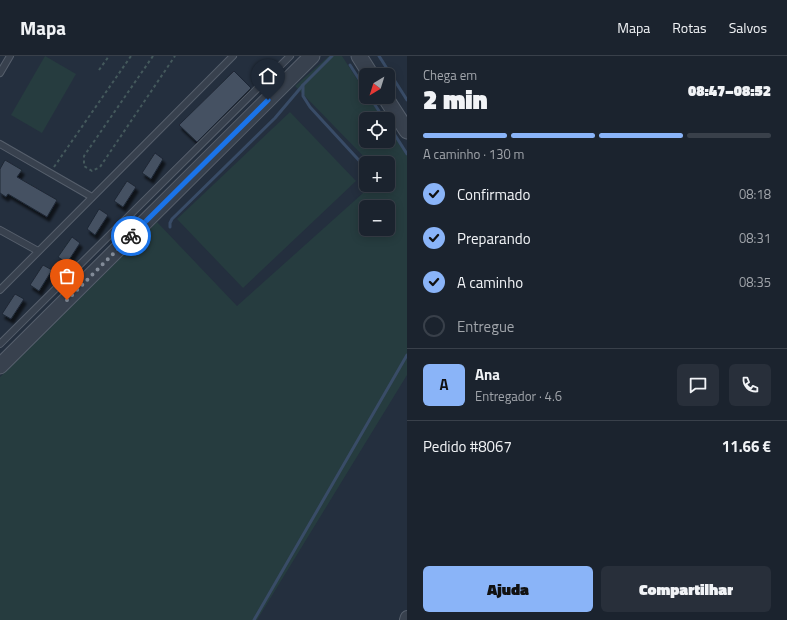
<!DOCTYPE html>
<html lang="pt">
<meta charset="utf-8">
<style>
:root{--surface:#1b232e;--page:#282f3a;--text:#f1f3f6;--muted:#a0a4aa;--line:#39404a;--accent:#8ab4f8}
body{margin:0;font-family:"Titillium Web",sans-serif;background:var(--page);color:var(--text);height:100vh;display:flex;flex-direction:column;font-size:15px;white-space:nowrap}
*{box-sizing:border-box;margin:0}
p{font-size:13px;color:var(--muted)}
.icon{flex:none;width:22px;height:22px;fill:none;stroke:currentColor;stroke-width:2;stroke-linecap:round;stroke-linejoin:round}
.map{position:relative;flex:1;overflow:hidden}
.details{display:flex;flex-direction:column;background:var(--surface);width:380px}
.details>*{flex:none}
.needle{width:26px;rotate:218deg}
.controls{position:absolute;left:359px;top:12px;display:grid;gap:8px}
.controls a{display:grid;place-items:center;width:36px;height:36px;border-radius:6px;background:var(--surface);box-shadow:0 2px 10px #0003,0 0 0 1px var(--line);font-size:20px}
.pin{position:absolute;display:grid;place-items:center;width:34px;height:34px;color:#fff;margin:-41px -17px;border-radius:50% 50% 50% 0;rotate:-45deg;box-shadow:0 0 4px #0007}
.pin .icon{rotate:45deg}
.courier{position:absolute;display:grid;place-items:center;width:40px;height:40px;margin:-20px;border:3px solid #1a73e8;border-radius:50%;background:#fff;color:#222;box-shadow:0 1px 5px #0007}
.overview em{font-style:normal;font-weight:800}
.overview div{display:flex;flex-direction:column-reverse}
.overview{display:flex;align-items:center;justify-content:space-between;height:68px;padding:0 16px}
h1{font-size:26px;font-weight:800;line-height:30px}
.bar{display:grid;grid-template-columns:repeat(4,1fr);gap:6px 4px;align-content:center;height:48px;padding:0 16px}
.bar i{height:5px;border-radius:3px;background:var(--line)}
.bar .selected{background:var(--accent)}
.bar p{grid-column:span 4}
.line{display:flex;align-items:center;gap:10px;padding:0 16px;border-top:1px solid var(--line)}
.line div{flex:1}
.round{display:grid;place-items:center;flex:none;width:42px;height:42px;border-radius:6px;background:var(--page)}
ol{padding:0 16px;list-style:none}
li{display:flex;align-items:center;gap:12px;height:44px}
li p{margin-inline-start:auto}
li .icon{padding:4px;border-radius:50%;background:var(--accent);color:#111;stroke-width:4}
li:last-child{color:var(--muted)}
li i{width:22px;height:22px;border:2px solid var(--line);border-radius:50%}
.cta{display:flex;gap:8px;margin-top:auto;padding:8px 16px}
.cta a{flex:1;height:46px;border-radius:6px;background:var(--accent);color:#111;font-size:16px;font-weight:800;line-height:46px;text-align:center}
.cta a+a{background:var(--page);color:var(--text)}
header{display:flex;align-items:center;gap:24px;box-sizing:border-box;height:56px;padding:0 20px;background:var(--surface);border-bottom:1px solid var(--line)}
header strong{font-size:19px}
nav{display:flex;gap:22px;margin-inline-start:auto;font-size:14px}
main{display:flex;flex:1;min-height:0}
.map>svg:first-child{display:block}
.green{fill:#263c3f;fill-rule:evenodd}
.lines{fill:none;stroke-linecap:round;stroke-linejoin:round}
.stream{stroke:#394c67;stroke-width:3}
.building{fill:#455162;stroke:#1f2835;filter:url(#shadow)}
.service-casing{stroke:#565f6c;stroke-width:8}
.minor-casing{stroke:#565f6c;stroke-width:14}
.tertiary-casing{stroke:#565f6c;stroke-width:17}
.path{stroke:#44595c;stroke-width:2;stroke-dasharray:3 3;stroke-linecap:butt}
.service{stroke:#38414e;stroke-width:6}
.minor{stroke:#38414e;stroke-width:12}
.tertiary{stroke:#38414e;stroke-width:15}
.done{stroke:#828b98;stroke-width:4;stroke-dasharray:0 7.2}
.route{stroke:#1a73e8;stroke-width:5}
</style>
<header>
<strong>Mapa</strong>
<nav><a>Mapa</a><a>Rotas</a><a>Salvos</a></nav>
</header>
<main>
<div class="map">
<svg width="407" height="564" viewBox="0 0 407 564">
<defs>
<filter id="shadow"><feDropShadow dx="2.5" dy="4.5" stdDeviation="1" flood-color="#0009"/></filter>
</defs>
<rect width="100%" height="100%" fill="#242f3e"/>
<g class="green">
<path d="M 45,0 L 76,18 L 42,77 L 11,59 Z"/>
<path d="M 329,0 L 342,0 L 366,37 L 366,41 L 369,41 L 383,63 L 366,63 L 366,85 L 388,85 L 388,70 L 407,100 L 407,319 L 257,564 L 0,564 L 0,321 L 157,166 L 237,250 L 372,129 L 388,129 L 388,107 L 370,107 L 295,30 ZM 366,151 L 388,151 L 388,173 L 366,173 Z"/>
<path d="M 290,56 L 356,125 L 243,232 L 177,163 Z"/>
</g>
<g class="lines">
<g class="stream">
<path d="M 332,0 L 303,29 L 303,40 L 310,51 L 366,112"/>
<path d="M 379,0 L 407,44"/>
<path d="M 350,9 L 366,34"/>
<path d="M 370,41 L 384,63"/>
<path d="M 388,68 L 407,98"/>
<path d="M 170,171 L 170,167 L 172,163 L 275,62 L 303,29"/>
<path d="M 254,564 L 407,299"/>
</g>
</g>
<g class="building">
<path d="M 234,15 L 251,32 L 197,86 L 179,69 Z"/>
<path d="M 155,97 L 163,103 L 151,123 L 142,117 Z"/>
<path d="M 5,104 L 22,114 L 17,121 L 57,144 L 47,161 L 8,138 L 6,141 L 0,137 L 0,113 Z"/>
<path d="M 127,125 L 136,131 L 123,151 L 114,145 Z"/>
<path d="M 99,153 L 108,159 L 95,179 L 87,173 Z"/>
<path d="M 72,181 L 80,187 L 67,207 L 58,201 Z"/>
<path d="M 43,209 L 52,214 L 39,235 L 30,229 Z"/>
<path d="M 15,238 L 24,243 L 11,263 L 2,258 Z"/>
</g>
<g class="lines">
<g class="service-casing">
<g id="service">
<path d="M 0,17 L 10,0"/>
<path d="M 0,88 L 92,141"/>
<path d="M 0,174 L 38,195"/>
<path d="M 0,234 L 233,0"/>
<path d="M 0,288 L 290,0"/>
</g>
</g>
<g class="minor-casing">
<path id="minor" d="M 406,564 L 407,561"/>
</g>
<g class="tertiary-casing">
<g id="tertiary">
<path d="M 359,0 L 371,19"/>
<path d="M 385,41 L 407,75"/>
<path d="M 0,310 L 312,0"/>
</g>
</g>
<g class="path">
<path d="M 153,0 L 84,100 L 84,110 L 92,115 L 100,111 L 175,0"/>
<path d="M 99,14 L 109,0"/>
<path d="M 54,111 L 131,0"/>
</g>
<use href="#service" class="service"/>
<use href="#minor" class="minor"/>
<use href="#tertiary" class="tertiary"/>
</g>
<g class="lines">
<path class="done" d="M 67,244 L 131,180"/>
<path class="route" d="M 131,180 L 268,44"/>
</g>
</svg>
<div class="controls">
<a><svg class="needle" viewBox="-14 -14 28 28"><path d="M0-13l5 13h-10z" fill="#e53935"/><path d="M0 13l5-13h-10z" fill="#a0a4aa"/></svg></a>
<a><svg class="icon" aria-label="locate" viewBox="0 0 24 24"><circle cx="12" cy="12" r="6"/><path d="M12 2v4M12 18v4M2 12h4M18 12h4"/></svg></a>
<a>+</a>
<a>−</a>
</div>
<div class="pin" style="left:67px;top:244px;background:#ea580c"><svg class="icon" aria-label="bag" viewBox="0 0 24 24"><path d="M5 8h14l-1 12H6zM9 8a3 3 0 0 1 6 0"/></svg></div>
<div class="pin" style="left:268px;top:44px;background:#1f2937"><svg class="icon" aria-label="home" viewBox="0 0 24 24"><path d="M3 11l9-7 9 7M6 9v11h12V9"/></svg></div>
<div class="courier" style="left:131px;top:180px"><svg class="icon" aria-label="bike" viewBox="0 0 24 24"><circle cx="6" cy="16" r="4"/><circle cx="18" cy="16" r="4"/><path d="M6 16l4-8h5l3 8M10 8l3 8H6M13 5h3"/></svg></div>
</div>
<section class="details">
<div class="overview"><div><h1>2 min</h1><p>Chega em</p></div><em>08:47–08:52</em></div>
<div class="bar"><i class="selected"></i><i class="selected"></i><i class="selected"></i><i></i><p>A caminho · 130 m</p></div>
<ol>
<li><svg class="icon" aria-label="check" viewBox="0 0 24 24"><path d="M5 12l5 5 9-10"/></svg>Confirmado<p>08:18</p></li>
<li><svg class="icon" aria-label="check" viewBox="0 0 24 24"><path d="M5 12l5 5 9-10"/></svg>Preparando<p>08:31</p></li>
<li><svg class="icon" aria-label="check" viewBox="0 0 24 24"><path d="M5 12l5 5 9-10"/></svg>A caminho<p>08:35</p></li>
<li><i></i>Entregue</li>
</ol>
<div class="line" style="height:72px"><b class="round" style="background:var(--accent);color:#111">A</b><div><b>Ana</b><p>Entregador · 4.6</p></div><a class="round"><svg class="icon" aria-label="chat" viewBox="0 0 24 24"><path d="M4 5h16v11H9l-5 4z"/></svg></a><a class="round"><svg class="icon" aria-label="phone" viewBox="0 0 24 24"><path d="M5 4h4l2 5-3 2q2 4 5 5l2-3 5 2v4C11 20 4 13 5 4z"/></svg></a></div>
<div class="line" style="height:52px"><div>Pedido #8067</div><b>11.66 €</b></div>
<div class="cta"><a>Ajuda</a><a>Compartilhar</a></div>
</section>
</main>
